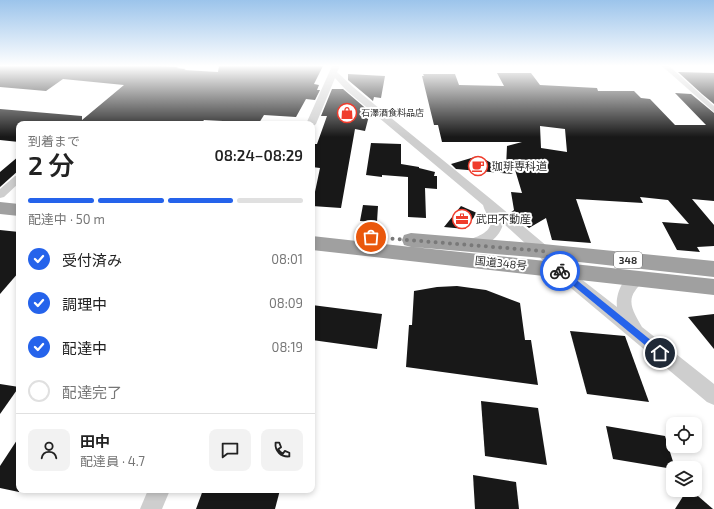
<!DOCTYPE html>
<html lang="ja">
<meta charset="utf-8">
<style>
:root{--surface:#fff;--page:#f2f2f2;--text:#222;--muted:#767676;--line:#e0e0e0;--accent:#2563eb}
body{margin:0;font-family:"Exo 2","Noto Sans JP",sans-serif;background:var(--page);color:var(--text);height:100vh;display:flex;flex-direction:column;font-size:15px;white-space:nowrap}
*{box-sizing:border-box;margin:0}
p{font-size:13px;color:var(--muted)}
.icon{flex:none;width:22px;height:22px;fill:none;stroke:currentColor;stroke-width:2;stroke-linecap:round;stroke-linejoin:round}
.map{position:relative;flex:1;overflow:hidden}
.panel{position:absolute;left:16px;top:121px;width:299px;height:372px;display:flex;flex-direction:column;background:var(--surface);border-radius:8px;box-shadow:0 2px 6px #0003}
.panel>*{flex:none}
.controls{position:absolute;left:666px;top:417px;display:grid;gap:8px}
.controls a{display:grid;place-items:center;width:36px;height:36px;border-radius:8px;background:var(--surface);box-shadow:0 2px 6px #0003;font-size:20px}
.pin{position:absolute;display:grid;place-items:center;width:34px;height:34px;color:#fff;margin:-17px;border:2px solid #fff;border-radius:50%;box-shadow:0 1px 4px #0007}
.courier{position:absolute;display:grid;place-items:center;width:40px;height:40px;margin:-20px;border:3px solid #2563eb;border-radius:50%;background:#fff;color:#222;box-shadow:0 1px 5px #0007}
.summary em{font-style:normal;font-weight:600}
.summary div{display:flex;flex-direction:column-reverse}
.summary{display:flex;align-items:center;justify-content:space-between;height:68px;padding:0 12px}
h1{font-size:26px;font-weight:600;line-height:30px}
.bar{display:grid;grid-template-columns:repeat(4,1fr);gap:6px 4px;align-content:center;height:48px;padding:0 12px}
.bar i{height:5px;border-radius:3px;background:var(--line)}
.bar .on{background:var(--accent)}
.bar p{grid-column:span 4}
.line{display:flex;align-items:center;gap:10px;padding:0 12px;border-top:1px solid var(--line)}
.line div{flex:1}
.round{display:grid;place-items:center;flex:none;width:42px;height:42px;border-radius:8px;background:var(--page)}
ol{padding:0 12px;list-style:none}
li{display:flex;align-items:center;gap:12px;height:44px}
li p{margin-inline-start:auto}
li .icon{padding:4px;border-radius:50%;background:var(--accent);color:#fff;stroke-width:4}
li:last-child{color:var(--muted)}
li i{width:22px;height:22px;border:2px solid var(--line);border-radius:50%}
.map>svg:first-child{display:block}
.building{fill:#181818;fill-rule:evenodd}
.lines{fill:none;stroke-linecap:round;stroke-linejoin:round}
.minor{fill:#cecece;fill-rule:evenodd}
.tertiary{fill:#cecece;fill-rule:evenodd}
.trunk{fill:#a0a0a0;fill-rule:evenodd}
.route{fill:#2563eb}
.done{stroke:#797979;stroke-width:4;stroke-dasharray:0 7.2}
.labels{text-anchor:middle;stroke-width:4;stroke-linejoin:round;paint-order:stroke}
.far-poi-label{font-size:9px;fill:#313131;stroke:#fff;text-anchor:start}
.shield{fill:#fff;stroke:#6f6f6f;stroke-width:1}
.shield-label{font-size:10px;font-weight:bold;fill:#313131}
.poi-label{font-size:11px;fill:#313131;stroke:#fff;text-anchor:start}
.street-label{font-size:11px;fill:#313131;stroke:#fff}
</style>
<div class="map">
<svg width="714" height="509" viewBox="0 0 714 509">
<rect width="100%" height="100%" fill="#fff"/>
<g class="building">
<path d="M 0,66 L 159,66 L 179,67 L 176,68 L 186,69 L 184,70 L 218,72 L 219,66 L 323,66 L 314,84 L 319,85 L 317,90 L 320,90 L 315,100 L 306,99 L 296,117 L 264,115 L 259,123 L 204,120 L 201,124 L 19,124 L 19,142 L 0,140 L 0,109 L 82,116 L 82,120 L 124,85 L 63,79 L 46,91 L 0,87 Z"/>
<path d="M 678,72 L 714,73 L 714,104 L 702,94 Z"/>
<path d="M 497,73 L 531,73 L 540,85 L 597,88 L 598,91 L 634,91 L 641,98 L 650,99 L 675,125 L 706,125 L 675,93 L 691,94 L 714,113 L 714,201 L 692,199 L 714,225 L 714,246 L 697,247 L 700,252 L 677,250 L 662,222 L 689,224 L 668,200 L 640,197 L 643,203 L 576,199 L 591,243 L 552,240 L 546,218 L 529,228 L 510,213 L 514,210 L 511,192 L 522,193 L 513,163 L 506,167 L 507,146 L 522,142 L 442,142 L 438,125 L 434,125 L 422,76 L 424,76 L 423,74 L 455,74 L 459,85 L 504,86 ZM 540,126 L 565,129 L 567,152 L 541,148 Z"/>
<path d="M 348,74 L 385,76 L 381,98 L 374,97 L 373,101 L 348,80 Z"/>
<path d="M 332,89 L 343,89 L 370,112 L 365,131 L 355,129 L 341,208 L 312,206 L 320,168 L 312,167 L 312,144 L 317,144 L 327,116 L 321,116 Z"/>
<path d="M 371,143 L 401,144 L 401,164 L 419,167 L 419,168 L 435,172 L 434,176 L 437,176 L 437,189 L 425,188 L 426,218 L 408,217 L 408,177 L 382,175 L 382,177 L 366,175 Z"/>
<path d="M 19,156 L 19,170 L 0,187 L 0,172 Z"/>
<path d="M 478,156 L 513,174 L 456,169 L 451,164 Z"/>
<path d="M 363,205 L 378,206 L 377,222 L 360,221 Z"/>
<path d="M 461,206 L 477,213 L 465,229 L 444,227 Z"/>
<path d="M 0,230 L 19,232 L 19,272 L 0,294 Z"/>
<path d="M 457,286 L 486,290 L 520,303 L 525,340 L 531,340 L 538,385 L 406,367 L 409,325 L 412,325 L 414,291 L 437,287 Z"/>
<path d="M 312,305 L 382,314 L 377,349 L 312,340 Z"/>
<path d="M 714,314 L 714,349 L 688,317 Z"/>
<path d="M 570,331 L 625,336 L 649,402 L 587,394 Z"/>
<path d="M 0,384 L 19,387 L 0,414 Z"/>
<path d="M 481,401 L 538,408 L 547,465 L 485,456 Z"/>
<path d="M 606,426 L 665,436 L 675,468 L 673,469 L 613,459 Z"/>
<path d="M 19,437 L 19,492 L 0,488 L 0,466 Z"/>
<path d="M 473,475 L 516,482 L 519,509 L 475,509 Z"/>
<path d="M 203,490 L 280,490 L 275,509 L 196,509 Z"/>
<path d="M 687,490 L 691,490 L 713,509 L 675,509 Z"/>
</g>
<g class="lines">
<g class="minor">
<path d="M 662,66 L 669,66 L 714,106 L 714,112 Z"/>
<path d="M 19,175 L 19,183 L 4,197 L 0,198 L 0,189 L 15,176 Z"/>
</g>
<g class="tertiary">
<path d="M 332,66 L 340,66 L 337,72 L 353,87 L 492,200 L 548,247 L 563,265 L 617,307 C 615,293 626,268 643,274 L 645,278 C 643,283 638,286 635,291 C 626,303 636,316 642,327 L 714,384 L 714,405 L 707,402 L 553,273 L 538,255 L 503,223 C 501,239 478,253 463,249 L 461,245 L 463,241 C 472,239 494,233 490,220 C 488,215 484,210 483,205 L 347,91 L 335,78 L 316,124 L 312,127 L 312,124 L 306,124 Z"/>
<path d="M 148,490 L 170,490 L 162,509 L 140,509 Z"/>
</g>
<g class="trunk">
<path d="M 0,202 L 19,204 L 19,216 L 0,214 Z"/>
<path d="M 411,233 L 543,244 L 714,261 L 714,277 L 543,258 L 413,247 L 714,279 L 714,295 L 312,250 L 312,236 L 411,247 L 404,245 L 402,240 L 404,235 Z"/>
</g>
</g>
<linearGradient id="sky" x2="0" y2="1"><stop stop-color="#9cc4eb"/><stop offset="0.48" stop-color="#fff"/><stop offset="1" stop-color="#fff" stop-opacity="0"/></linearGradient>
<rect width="714" height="137" fill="url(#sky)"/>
<path class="route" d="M 558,269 L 563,269 L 663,350 L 663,355 L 657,355 L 558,273 Z"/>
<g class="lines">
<path class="done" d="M 371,237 L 543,251 L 560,271"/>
</g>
<defs>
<g id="shop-ring" transform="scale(1)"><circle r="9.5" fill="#fff" stroke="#f03c2c" stroke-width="1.5"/><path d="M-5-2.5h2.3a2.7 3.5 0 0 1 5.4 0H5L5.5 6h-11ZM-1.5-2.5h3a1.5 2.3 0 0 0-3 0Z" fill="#f03c2c"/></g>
<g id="cafe-ring" transform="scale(1)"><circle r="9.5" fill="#fff" stroke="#f03c2c" stroke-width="1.5"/><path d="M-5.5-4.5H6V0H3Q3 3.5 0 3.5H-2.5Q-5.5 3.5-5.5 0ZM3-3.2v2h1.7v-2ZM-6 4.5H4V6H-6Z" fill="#f03c2c"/></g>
<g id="office-ring" transform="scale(1)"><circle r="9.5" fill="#fff" stroke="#f03c2c" stroke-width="1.5"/><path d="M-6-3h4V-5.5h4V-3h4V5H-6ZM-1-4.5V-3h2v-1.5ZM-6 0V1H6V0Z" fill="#f03c2c"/></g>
</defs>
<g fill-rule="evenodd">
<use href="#shop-ring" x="347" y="113"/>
<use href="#cafe-ring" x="478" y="166"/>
<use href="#office-ring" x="462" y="219"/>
</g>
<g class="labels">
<g class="far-poi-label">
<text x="361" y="116">石澤酒食料品店</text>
</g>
<rect class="shield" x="614" y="252" width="28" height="16" rx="3"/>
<g class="shield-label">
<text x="628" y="264">348</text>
</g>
<g class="poi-label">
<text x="492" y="170">珈琲専科道</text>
<text x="476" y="223">武田不動産</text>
</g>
<g class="street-label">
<text transform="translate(501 263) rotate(6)" y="4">国道348号</text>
</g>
</g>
</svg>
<div class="controls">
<a><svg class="icon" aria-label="locate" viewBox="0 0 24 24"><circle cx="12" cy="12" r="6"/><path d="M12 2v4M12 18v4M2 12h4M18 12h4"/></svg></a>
<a><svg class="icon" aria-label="layers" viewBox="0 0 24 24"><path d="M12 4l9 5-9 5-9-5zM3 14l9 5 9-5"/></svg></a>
</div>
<div class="pin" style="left:371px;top:237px;background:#ea580c"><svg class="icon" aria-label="bag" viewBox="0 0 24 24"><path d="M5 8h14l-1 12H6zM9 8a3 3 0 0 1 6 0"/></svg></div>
<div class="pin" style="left:660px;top:353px;background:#1f2937"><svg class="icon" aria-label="home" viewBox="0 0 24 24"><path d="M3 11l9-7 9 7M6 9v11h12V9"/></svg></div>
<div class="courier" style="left:560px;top:271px"><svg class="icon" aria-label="bike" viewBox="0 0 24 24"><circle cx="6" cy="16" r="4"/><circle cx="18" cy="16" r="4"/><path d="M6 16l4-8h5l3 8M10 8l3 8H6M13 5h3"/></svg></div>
<section class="panel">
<div class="summary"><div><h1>2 分</h1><p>到着まで</p></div><em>08:24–08:29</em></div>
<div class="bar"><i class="on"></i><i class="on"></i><i class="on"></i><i></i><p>配達中 · 50 m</p></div>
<ol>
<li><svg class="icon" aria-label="check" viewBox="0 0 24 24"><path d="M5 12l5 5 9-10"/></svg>受付済み<p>08:01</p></li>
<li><svg class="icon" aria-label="check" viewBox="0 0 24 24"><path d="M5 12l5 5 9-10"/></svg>調理中<p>08:09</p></li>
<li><svg class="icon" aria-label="check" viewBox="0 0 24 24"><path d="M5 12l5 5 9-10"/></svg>配達中<p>08:19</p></li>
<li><i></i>配達完了</li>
</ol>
<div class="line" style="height:72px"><a class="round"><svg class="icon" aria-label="person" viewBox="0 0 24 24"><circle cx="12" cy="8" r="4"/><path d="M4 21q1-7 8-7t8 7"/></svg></a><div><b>田中</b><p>配達員 · 4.7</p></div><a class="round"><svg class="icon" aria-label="chat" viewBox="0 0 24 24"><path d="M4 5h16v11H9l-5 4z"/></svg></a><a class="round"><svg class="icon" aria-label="phone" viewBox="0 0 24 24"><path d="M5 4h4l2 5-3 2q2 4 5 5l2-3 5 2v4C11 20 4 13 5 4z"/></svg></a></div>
</section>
</div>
